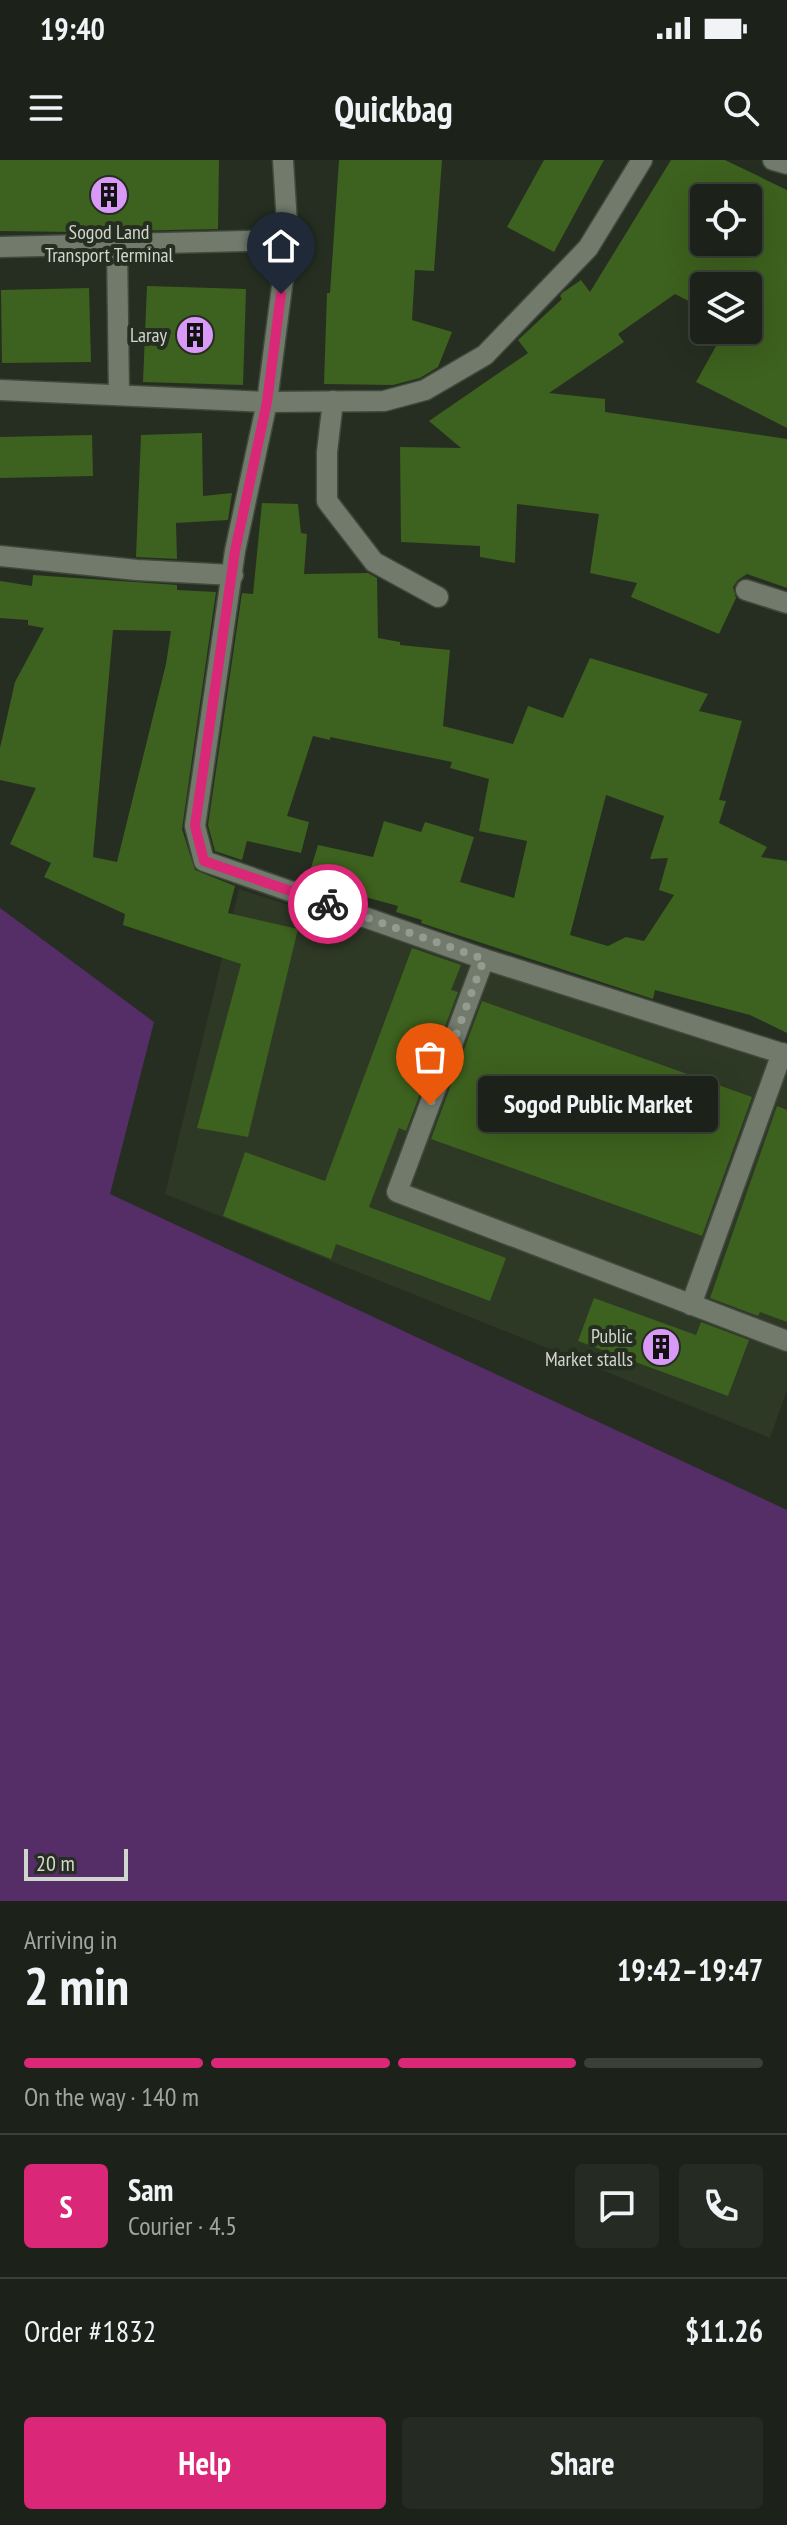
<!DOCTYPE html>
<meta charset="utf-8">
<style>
:root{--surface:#1c2219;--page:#252a22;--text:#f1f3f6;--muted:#a0a4a2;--line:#3a3f38;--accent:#db2777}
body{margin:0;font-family:"PT Sans Narrow",sans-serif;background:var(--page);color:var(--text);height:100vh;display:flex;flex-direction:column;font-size:30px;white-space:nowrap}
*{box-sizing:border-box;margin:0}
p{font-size:26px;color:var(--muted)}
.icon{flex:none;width:44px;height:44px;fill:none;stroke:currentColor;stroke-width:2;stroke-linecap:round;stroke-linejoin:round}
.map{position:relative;height:1741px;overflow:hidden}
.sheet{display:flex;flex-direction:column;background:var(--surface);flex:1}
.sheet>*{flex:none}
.controls{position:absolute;left:690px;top:24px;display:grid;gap:16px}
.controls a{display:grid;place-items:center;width:72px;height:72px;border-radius:8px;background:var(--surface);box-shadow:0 8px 32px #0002,0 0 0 2px var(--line);font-size:40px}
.scale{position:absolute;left:24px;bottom:20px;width:104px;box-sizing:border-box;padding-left:8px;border:4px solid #d0d5cd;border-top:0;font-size:22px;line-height:28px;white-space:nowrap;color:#d0d5cd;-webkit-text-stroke:6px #262e21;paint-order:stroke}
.pin{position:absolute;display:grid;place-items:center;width:68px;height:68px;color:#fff;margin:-82px -34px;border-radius:50% 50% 50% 0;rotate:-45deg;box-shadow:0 0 8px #0007}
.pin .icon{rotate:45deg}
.courier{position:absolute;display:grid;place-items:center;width:80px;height:80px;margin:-40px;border:6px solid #db2777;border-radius:50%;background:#fff;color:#222;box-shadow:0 2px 10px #0007}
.bubble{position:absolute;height:56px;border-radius:8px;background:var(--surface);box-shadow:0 8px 32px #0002,0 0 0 2px var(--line);font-size:26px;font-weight:700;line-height:56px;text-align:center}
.summary em{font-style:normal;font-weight:700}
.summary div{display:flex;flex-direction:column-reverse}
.summary{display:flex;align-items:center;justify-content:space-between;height:136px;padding:0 24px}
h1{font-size:52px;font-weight:700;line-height:60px}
.bar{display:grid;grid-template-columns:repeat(4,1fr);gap:12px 8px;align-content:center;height:96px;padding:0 24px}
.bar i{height:10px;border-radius:6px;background:var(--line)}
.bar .on{background:var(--accent)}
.bar p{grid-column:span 4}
.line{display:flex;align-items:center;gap:20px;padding:0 24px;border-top:2px solid var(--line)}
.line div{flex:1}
.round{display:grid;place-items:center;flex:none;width:84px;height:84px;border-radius:8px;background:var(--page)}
.cta{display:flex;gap:16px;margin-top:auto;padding:16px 24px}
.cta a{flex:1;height:92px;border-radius:8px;background:var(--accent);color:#fff;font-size:32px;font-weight:700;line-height:92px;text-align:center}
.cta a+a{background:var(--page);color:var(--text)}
.status{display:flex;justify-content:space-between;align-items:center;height:56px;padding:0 40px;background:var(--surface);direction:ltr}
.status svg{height:22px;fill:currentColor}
header{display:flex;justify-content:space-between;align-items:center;height:104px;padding:0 24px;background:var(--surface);font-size:36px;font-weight:700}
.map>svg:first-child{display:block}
.built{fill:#2d3825}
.water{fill:#552d67}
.building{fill:#3d611e;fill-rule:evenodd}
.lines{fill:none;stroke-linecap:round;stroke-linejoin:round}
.minor-casing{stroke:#41483d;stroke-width:23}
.minor{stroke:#717a6b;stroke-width:20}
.done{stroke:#949b91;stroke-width:8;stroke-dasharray:0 14.4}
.route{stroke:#db2777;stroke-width:10}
.labels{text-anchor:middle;stroke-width:8;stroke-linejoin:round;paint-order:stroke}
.poi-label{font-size:20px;fill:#d0d5cd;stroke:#262e21;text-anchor:end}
</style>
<div class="status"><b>19:40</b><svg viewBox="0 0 49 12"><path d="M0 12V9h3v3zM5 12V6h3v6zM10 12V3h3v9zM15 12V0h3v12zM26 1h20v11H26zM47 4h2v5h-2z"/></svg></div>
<header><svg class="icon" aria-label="menu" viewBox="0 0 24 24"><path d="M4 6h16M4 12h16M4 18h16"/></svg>Quickbag<svg class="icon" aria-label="search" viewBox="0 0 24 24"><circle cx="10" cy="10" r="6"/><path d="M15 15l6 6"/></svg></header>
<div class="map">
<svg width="787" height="1741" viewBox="0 0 787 1741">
<rect width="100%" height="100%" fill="#262e21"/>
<path class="built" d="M 239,729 L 787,907 L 787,1230 L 770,1278 L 165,1034 Z"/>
<path class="water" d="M 0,748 L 154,862 L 110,1034 L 787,1350 L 787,1741 L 0,1741 Z"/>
<g class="building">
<path d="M 0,0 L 219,0 L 218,69 L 75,72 L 0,71 Z"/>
<path d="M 339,0 L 442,0 L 434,111 L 415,110 L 412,160 L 452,172 L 438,207 L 420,218 L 393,225 L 324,224 L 327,133 L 330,133 Z"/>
<path d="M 544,0 L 604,0 L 554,92 L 507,67 Z"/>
<path d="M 671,0 L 725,0 L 787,30 L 787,268 L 696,222 L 725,170 L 748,170 L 748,126 L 704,126 L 704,149 L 675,134 L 618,174 L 624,182 L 549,233 L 605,239 L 605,252 L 787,279 L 787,428 L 747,414 L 738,420 L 733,427 L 736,438 L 719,474 L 631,437 L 637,423 L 590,413 L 599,354 L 517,344 L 515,403 L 480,397 L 480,386 L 401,382 L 400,287 L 461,288 L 429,261 L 528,193 L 518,180 L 562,139 L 560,136 L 562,133 L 581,120 L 590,132 ZM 704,38 L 748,38 L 748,82 L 704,82 Z"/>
<path d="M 147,126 L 246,129 L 243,225 L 143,222 Z"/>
<path d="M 89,128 L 91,202 L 2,203 L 1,130 Z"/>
<path d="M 202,273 L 203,336 L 232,333 L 228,360 L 176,363 L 177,399 L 136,397 L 141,275 Z"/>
<path d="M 92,275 L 93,316 L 0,318 L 0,277 Z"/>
<path d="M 262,343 L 298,344 L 301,373 L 307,374 L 304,414 L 368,413 L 377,418 L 378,478 L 400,482 L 400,485 L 450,490 L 443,566 L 513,584 L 528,546 L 563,558 L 590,498 L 708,534 L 699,551 L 742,561 L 719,640 L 726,641 L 719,663 L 767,687 L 761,697 L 787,701 L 787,873 L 750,855 L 655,830 L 653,839 L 421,763 L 422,760 L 396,752 L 398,746 L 307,721 L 318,685 L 373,697 L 384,661 L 421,672 L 425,662 L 474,677 L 460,722 L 514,738 L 527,681 L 479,671 L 489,619 L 450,608 L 452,602 L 330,577 L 330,580 L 313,576 L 287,656 L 309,662 L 301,693 L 247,681 L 242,700 L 215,691 L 208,665 L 242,433 L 253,434 ZM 606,635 L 664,656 L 650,699 L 668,698 L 659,730 L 674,735 L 644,781 L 626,777 L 608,786 L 570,775 Z"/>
<path d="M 33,415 L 177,425 L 177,430 L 216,432 L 182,669 L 195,710 L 235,726 L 228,753 L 298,769 L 248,977 L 197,968 L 241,804 L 123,765 L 125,754 L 44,717 L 51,703 L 10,684 L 36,628 L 0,620 L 0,588 L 15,522 L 44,468 L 28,465 L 28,460 L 0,458 L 0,421 L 32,426 ZM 113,470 L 171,471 L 166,504 L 117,702 L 93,697 Z"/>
<path d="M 412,788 L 461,805 L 451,830 L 458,832 L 406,971 L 399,968 L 369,1047 L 506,1098 L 490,1141 L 336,1084 L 331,1099 L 223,1056 L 245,992 L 325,1021 Z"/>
<path d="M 482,841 L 752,937 L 702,1076 L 431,979 Z"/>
<path d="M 777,946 L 787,950 L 787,1162 L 760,1152 L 758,1156 L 710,1138 Z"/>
<path d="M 594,1138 L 696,1175 L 701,1162 L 749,1180 L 728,1236 L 578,1181 Z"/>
</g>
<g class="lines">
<g class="minor-casing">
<g id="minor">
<path d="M 283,0 L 288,80 L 267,242 L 235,391 L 195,666 L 204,701 L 484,799 L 787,895"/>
<path d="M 773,0 L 787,4"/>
<path d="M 117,85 L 119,235"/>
<path d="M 0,87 L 288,80"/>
<path d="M 0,230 L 267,242 L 384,241 L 425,230 L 485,195 L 588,88 L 642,0"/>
<path d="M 333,241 L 327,292 L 327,341 L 374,402 L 438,437"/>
<path d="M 0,396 L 137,410 L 233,415"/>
<path d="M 746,430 L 787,443"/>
<path d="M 484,799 L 397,1032 L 787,1181"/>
<path d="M 691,1145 L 782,893"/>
</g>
</g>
<use href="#minor" class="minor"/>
</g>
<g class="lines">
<path class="done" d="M 328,744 L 484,799 L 430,945"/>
<path class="route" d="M 281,134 L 267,242 L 235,391 L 195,666 L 204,701 L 328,744"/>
</g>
<defs>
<g id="building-disc" transform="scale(2)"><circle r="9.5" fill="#d99af7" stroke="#262e21"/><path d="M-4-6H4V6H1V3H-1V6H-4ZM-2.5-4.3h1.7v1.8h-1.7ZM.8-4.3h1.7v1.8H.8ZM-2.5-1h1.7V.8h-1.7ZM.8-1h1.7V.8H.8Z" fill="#111"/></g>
</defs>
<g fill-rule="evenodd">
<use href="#building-disc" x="109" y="35"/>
<use href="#building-disc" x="195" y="175"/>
<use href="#building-disc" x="661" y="1187"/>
</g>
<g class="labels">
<g class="poi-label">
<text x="109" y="79" text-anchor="middle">Sogod Land<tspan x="109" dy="23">Transport Terminal</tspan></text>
<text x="167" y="182">Laray</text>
<text x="633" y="1183">Public<tspan x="633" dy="23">Market stalls</tspan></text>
</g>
</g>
</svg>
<div class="controls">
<a><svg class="icon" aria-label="locate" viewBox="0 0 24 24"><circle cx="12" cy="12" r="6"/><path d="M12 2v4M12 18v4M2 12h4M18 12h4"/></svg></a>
<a><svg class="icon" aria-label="layers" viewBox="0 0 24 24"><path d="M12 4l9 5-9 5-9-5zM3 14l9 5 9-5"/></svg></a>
</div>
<div class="scale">20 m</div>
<div class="pin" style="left:430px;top:945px;background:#ea580c"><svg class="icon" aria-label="bag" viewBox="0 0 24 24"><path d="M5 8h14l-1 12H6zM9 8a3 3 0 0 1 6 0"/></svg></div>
<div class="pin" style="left:281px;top:134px;background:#1f2937"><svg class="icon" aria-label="home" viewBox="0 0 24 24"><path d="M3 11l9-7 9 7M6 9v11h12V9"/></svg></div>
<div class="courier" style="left:328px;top:744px"><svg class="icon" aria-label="bike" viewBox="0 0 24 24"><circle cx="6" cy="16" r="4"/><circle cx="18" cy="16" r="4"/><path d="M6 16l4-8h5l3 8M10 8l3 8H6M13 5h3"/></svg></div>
<div class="bubble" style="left:478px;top:916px;width:240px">Sogod Public Market</div>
</div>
<section class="sheet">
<div class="summary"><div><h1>2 min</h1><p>Arriving in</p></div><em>19:42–19:47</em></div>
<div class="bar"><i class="on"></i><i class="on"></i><i class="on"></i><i></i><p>On the way · 140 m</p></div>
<div class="line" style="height:144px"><b class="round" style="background:var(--accent);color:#fff">S</b><div><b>Sam</b><p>Courier · 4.5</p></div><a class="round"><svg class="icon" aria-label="chat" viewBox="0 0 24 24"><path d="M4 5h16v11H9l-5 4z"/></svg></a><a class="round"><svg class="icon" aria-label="phone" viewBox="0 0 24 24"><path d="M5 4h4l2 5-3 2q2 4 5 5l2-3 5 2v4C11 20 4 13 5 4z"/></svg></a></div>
<div class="line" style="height:104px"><div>Order #1832</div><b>$11.26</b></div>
<div class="cta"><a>Help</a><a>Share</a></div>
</section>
